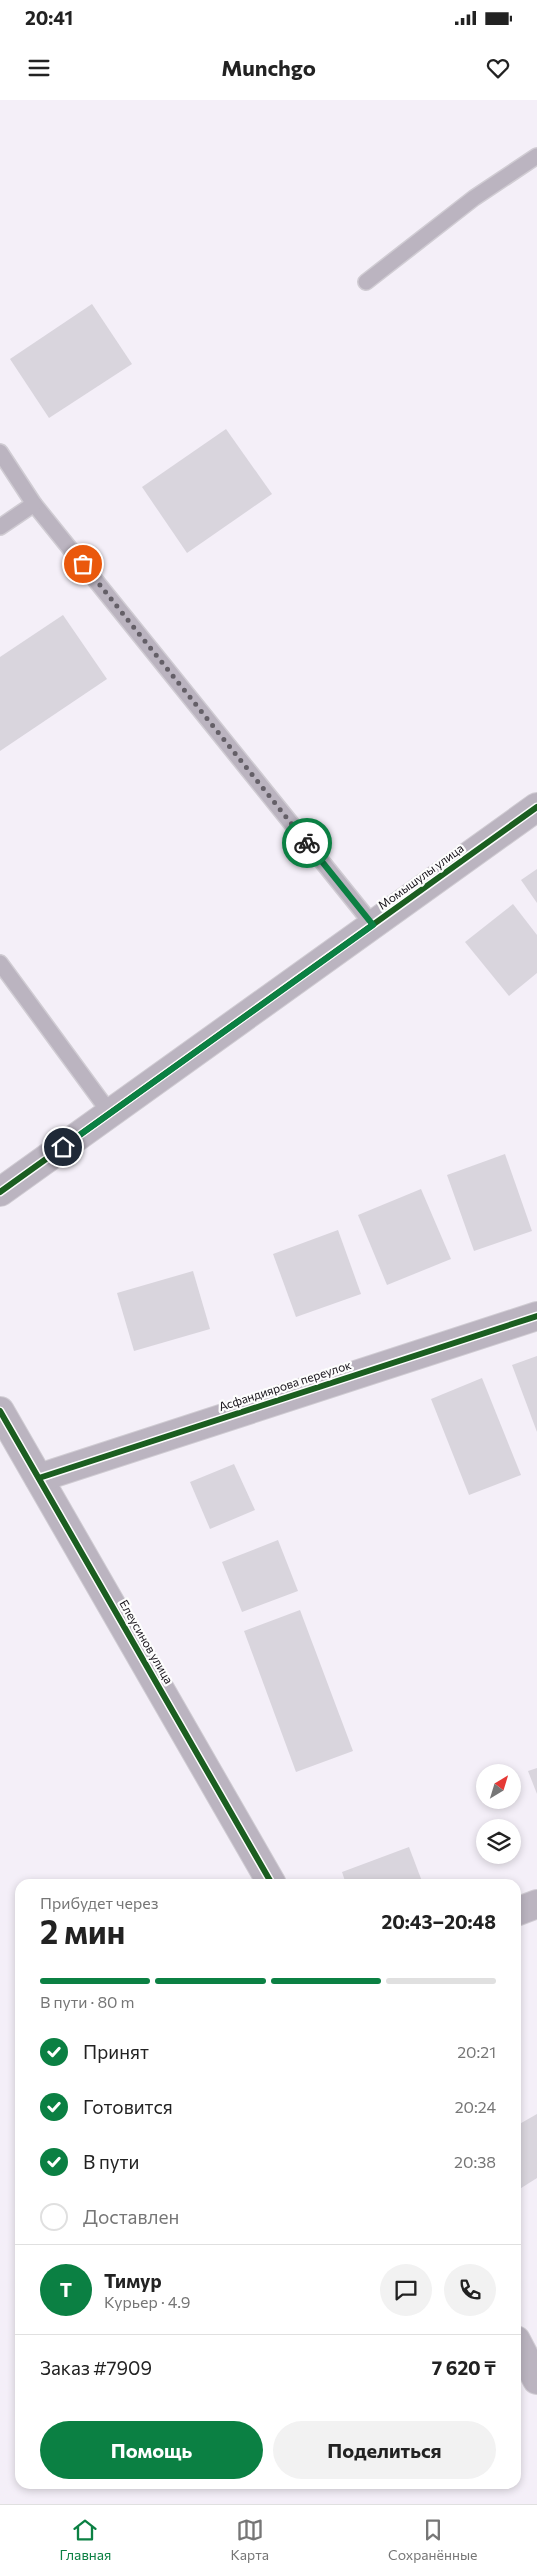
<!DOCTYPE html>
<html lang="ru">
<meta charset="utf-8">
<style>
:root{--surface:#fff;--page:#f2f2f2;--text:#222;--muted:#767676;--line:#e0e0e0;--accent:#0b8043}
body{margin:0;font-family:Commissioner,sans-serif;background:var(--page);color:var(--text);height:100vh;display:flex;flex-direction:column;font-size:19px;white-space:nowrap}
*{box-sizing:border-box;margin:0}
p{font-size:16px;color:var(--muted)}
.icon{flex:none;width:28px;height:28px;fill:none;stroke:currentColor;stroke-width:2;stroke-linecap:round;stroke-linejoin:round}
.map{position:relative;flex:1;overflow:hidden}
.side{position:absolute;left:15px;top:1779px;width:506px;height:610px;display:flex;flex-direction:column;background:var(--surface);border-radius:15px;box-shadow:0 2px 8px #0003}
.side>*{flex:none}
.needle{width:32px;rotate:38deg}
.buttons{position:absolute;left:476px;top:1664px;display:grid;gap:10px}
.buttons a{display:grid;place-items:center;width:45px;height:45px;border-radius:50%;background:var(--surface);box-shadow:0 2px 8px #0003;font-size:25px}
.pin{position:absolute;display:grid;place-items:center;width:42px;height:42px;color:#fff;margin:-21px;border:2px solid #fff;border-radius:50%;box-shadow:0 1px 5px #0007}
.courier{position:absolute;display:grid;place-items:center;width:50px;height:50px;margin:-25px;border:4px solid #0b8043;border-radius:50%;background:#fff;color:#222;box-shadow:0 1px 6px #0007}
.headline em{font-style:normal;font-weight:700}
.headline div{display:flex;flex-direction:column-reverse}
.headline{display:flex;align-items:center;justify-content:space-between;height:85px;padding:0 25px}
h1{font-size:32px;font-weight:700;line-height:38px}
.bar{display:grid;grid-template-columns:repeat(4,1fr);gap:8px 5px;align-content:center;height:60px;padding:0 25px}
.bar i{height:6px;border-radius:4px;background:var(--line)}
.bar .on{background:var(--accent)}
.bar p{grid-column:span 4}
.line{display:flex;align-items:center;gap:12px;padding:0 25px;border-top:1px solid var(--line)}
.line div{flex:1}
.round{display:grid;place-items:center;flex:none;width:52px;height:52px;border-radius:26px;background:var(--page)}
ol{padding:0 25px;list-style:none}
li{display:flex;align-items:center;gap:15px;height:55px}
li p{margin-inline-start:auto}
li .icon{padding:5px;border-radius:50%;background:var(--accent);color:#fff;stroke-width:4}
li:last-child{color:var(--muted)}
li i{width:28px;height:28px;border:2px solid var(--line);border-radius:50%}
.button{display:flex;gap:10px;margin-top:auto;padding:10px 25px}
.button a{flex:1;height:58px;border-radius:30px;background:var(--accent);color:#fff;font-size:20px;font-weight:700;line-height:58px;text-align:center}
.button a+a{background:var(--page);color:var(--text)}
.status{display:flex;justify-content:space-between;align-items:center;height:35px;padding:0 25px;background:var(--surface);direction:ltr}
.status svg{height:14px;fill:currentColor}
header{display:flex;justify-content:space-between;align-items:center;height:65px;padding:0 25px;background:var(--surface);font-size:22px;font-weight:700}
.dock{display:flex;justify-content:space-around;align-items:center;height:70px;border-top:1px solid var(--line);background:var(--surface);font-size:14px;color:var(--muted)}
.dock a{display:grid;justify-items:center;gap:2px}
.dock .on{color:var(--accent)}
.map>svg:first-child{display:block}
.building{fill:#d9d5dd}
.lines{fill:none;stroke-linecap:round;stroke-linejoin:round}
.lane-casing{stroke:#d0ccd3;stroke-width:18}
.street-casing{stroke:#d0ccd3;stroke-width:30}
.lane{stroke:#bbb4c0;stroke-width:15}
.street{stroke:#bbb4c0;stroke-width:28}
.cycleway-casing{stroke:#fdfdfd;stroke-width:9}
.cycleway{stroke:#1b5e20;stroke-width:6}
.done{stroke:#645f67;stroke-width:5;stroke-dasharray:0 9}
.route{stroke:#0b8043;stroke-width:6}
.labels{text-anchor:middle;stroke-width:4.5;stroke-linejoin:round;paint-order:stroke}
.street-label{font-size:12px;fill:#161219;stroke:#fdfdfd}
</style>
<div class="status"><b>20:41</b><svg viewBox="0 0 49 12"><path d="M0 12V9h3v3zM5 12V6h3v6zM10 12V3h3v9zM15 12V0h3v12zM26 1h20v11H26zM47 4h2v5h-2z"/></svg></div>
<header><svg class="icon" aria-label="menu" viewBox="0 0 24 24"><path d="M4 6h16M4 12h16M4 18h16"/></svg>Munchgo<svg class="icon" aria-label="heart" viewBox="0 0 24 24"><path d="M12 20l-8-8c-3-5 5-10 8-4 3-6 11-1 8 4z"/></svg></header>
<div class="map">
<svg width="537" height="2404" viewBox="0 0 537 2404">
<rect width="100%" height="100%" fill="#f4eff8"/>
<g class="building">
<path d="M 92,204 L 132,264 L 49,318 L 10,259 Z"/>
<path d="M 226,329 L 272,394 L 187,453 L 142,387 Z"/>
<path d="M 63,515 L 107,579 L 0,651 L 0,557 Z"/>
<path d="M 537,769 L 537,803 L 521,780 Z"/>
<path d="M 513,804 L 537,835 L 537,873 L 509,896 L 465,842 Z"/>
<path d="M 505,1054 L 532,1131 L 474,1151 L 447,1075 Z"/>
<path d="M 421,1089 L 451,1159 L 387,1185 L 358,1115 Z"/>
<path d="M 338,1130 L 361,1194 L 296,1217 L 273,1154 Z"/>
<path d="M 193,1171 L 210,1229 L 134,1251 L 117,1193 Z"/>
<path d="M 537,1256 L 537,1332 L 512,1265 Z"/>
<path d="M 482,1278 L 521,1375 L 469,1395 L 431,1299 Z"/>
<path d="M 234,1364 L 255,1410 L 210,1429 L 190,1382 Z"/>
<path d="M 278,1440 L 298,1491 L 242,1512 L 222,1462 Z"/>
<path d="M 300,1510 L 353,1651 L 296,1672 L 244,1531 Z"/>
<path d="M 537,1668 L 537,1694 L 528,1671 Z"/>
<path d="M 409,1747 L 423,1784 L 346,1784 L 342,1772 Z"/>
<path d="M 537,2014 L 537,2078 L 518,2090 L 516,2026 Z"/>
</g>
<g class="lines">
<g class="lane-casing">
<g id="lane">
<path d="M 366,182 L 474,98 L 537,56"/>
<path d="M 0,352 L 34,404 L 373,825"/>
<path d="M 0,427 L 34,404"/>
<path d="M 0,863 L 110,1013"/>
</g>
</g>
<g class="street-casing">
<g id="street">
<path d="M 0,1092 L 537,707"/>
<path d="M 0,1311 L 272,1784"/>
<path d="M 39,1378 L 537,1216"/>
<path d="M 516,1812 L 537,1804"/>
<path d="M 516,2240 L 537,2280"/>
</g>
</g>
<use href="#lane" class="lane"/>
<use href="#street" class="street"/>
<g class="cycleway-casing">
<g id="cycleway">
<path d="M 0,1092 L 537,707"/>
<path d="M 0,1311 L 272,1784"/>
<path d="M 39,1378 L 537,1216"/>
</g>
</g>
<use href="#cycleway" class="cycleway"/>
</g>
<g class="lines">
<path class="done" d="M 83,464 L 307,743"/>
<path class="route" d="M 63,1047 L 373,825 L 307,743"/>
</g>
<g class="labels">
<g class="street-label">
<text transform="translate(421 777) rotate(-36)" y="4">Момышулы улица</text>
<text transform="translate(285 1286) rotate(-18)" y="4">Асфандиярова переулок</text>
<text transform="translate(146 1542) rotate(60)" y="4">Елеусинов улица</text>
</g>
</g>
</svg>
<div class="buttons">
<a><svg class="needle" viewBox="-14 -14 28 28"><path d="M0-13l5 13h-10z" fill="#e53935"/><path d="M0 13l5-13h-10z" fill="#767676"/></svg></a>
<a><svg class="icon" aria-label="layers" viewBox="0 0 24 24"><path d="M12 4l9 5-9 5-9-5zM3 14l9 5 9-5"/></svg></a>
</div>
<div class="pin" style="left:83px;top:464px;background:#ea580c"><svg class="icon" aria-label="bag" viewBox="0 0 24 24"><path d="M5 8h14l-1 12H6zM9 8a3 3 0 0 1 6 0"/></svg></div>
<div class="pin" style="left:63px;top:1047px;background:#1f2937"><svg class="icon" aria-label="home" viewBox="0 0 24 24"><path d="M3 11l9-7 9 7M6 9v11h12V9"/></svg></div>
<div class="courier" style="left:307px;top:743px"><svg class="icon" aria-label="bike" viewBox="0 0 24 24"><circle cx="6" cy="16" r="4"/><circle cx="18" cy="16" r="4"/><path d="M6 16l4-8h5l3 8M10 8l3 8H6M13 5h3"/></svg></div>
<section class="side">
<div class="headline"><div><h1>2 мин</h1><p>Прибудет через</p></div><em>20:43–20:48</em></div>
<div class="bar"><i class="on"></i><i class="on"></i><i class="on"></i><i></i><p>В пути · 80 m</p></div>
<ol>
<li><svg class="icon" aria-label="check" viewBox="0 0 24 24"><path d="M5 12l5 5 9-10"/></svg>Принят<p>20:21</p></li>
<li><svg class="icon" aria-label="check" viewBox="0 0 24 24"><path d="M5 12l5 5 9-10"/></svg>Готовится<p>20:24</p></li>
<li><svg class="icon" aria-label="check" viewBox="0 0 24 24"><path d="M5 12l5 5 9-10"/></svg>В пути<p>20:38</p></li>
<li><i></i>Доставлен</li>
</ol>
<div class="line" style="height:90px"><b class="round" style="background:var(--accent);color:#fff">Т</b><div><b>Тимур</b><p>Курьер · 4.9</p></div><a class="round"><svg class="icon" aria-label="chat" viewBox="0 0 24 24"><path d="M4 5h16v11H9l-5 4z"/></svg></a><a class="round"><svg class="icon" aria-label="phone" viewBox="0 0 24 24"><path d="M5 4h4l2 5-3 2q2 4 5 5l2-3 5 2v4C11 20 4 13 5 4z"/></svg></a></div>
<div class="line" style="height:65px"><div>Заказ #7909</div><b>7 620 ₸</b></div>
<div class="button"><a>Помощь</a><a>Поделиться</a></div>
</section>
</div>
<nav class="dock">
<a class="on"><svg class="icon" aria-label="home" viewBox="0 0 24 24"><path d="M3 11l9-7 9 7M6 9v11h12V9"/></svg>Главная</a>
<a><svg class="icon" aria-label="map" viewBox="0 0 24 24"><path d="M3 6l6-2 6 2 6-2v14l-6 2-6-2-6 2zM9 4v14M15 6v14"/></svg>Карта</a>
<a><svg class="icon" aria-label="saved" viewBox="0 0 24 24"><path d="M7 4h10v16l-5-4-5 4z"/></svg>Сохранённые</a>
</nav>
